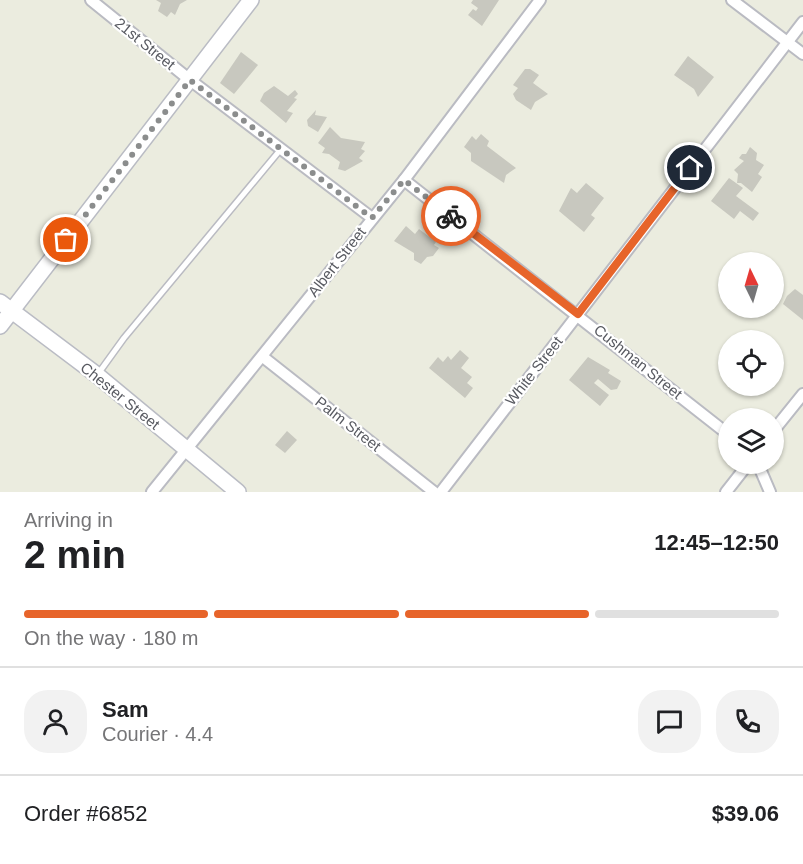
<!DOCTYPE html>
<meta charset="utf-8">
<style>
:root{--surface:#fff;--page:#f2f2f2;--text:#202124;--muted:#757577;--line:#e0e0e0;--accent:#e7642a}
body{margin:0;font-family:Arial,sans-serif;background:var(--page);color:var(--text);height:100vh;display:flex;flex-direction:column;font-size:22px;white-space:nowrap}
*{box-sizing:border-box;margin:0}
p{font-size:20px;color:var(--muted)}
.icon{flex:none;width:33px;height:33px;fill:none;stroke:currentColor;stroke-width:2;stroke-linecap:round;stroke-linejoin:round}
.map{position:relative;height:492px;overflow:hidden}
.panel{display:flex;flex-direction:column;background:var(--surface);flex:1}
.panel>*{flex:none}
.needle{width:39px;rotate:355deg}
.buttons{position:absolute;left:718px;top:252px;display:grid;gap:12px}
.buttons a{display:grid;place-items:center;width:66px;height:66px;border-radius:50%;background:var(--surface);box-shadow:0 2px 4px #0004;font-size:30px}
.pin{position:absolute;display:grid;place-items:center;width:51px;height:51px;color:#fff;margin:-26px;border:3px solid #fff;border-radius:50%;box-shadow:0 2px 6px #0007}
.courier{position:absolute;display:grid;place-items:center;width:60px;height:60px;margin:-30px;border:4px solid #e7642a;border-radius:50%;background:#fff;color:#222;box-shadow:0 2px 8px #0007}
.headline em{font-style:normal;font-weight:700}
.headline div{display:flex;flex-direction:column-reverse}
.headline{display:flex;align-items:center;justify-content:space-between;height:102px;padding:0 24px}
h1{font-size:39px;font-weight:700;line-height:45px}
.bar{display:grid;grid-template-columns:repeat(4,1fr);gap:9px 6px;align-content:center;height:72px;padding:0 24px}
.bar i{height:8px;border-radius:4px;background:var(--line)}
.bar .on{background:var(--accent)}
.bar p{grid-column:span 4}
.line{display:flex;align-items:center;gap:15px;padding:0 24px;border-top:2px solid var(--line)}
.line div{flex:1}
.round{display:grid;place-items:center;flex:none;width:63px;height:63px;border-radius:24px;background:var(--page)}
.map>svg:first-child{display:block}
.building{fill:#c8c8bf}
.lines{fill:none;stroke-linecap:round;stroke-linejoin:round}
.lane-casing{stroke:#babbc2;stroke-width:8}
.street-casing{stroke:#babbc2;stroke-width:14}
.secondary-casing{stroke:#babcc4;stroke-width:18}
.lane{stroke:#fff;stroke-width:5}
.street{stroke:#fff;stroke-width:10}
.secondary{stroke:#fff;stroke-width:15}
.done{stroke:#8b8d8d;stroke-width:6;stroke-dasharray:0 10.8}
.route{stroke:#e7642a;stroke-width:8}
.labels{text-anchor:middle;stroke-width:4.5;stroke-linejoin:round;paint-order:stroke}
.street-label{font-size:15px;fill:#585a61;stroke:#fff}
</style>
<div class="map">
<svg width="803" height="492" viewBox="0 0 803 492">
<rect width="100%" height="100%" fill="#ebecdf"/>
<g class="building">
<path d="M 156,0 L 187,0 L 180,4 L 175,15 L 171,12 L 167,17 L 158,11 L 161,3 Z"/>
<path d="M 473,0 L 499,0 L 482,26 L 468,15 L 473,9 L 476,11 L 478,8 L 471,3 Z"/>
<path d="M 241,52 L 258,65 L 234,94 L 220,83 Z"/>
<path d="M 688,56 L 714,77 L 698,97 L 694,89 L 674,75 Z"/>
<path d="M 525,69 L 530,69 L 539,75 L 533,83 L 548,94 L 535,102 L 531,110 L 516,100 L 513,94 L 518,88 L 513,85 Z"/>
<path d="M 274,86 L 288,96 L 295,90 L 298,94 L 294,98 L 297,99 L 287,111 L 293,113 L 286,123 L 260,101 L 264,93 Z"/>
<path d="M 316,110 L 315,115 L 327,117 L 318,132 L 308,126 L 307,120 Z"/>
<path d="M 330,127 L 341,138 L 365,142 L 361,149 L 365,151 L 359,158 L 363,161 L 345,171 L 338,169 L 340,162 L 329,154 L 322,153 L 325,148 L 318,143 Z"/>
<path d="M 481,134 L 489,141 L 487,146 L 516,168 L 506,175 L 504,183 L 471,161 L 471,153 L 464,147 L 472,136 L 476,140 Z"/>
<path d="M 750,147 L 757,153 L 756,160 L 764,165 L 758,174 L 762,177 L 752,192 L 741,183 L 737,183 L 738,174 L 734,170 L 744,161 L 739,158 L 742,154 L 746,154 Z"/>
<path d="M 729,178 L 743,188 L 736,196 L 759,213 L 753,221 L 740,211 L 734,219 L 711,201 Z"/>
<path d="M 586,183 L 604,198 L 591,215 L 595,218 L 584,232 L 559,211 L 571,188 L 577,193 Z"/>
<path d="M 406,226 L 415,234 L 419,229 L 436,242 L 434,245 L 439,248 L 433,256 L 427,257 L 421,264 L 414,260 L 414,253 L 394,241 Z"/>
<path d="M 795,289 L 803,295 L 803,320 L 783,304 L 787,296 Z"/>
<path d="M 460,350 L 469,358 L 461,368 L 472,377 L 467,383 L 473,388 L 465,398 L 429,368 L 438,357 L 443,362 L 448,356 L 451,360 Z"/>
<path d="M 588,357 L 610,370 L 608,373 L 621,381 L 617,389 L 611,390 L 598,379 L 594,383 L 609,395 L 600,406 L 569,380 Z"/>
<path d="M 287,431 L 297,440 L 285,453 L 275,445 Z"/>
</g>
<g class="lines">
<g class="lane-casing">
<path id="lane" d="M 98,374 L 124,338 L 281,149"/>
</g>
<g class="street-casing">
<g id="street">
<path d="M 91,0 L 190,80 L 372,218"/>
<path d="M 732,0 L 803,54"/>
<path d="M 404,180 L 729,435"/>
<path d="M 263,357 L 434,492"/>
<path d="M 774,430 L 803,394"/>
<path d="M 758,464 L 770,492"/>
<path d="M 152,492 L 404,180 L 540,0"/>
<path d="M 441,492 L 803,22"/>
<path d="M 726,492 L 748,464"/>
</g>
</g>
<g class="secondary-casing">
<g id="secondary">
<path d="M 0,302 L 97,375 L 238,492"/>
<path d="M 0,326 L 251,0"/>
</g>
</g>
<use href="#lane" class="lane"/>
<use href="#street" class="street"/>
<use href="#secondary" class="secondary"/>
</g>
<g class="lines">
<path class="done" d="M 66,240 L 190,80 L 372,218 L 404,180 L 451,216"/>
<path class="route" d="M 451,216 L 578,314 L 690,168"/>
</g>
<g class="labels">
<g class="street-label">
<text transform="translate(145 44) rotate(39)" y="5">21st Street</text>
<text transform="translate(337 262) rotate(-52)" y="5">Albert Street</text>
<text transform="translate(638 362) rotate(39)" y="5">Cushman Street</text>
<text transform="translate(534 371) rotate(-52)" y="5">White Street</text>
<text transform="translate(120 396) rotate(39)" y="5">Chester Street</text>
<text transform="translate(348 424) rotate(38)" y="5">Palm Street</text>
</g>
</g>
</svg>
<div class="buttons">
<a><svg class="needle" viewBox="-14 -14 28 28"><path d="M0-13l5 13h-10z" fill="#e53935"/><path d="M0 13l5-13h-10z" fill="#757577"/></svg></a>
<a><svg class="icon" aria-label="locate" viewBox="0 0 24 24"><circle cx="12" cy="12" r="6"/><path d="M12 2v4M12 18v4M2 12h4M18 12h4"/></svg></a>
<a><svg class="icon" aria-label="layers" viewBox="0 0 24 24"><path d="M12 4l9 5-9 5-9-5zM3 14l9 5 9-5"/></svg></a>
</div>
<div class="pin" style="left:66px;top:240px;background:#ea580c"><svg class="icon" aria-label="bag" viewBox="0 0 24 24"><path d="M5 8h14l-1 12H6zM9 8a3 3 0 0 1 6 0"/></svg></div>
<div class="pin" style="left:690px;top:168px;background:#1f2937"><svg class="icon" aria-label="home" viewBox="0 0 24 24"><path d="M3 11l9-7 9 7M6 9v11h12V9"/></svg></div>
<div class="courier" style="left:451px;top:216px"><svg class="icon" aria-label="bike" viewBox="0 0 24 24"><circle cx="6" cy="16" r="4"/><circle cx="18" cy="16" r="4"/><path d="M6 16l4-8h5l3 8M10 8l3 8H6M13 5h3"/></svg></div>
</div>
<section class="panel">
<div class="headline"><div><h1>2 min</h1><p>Arriving in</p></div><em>12:45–12:50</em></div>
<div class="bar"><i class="on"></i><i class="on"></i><i class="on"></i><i></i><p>On the way · 180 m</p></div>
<div class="line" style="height:108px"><a class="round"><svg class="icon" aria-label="person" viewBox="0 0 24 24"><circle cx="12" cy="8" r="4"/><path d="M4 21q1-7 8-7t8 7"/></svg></a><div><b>Sam</b><p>Courier · 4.4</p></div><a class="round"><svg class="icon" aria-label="chat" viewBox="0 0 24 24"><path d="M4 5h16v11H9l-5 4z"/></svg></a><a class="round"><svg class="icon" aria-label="phone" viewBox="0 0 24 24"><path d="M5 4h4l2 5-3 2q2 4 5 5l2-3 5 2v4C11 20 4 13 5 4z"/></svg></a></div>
<div class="line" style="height:78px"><div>Order #6852</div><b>$39.06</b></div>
</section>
